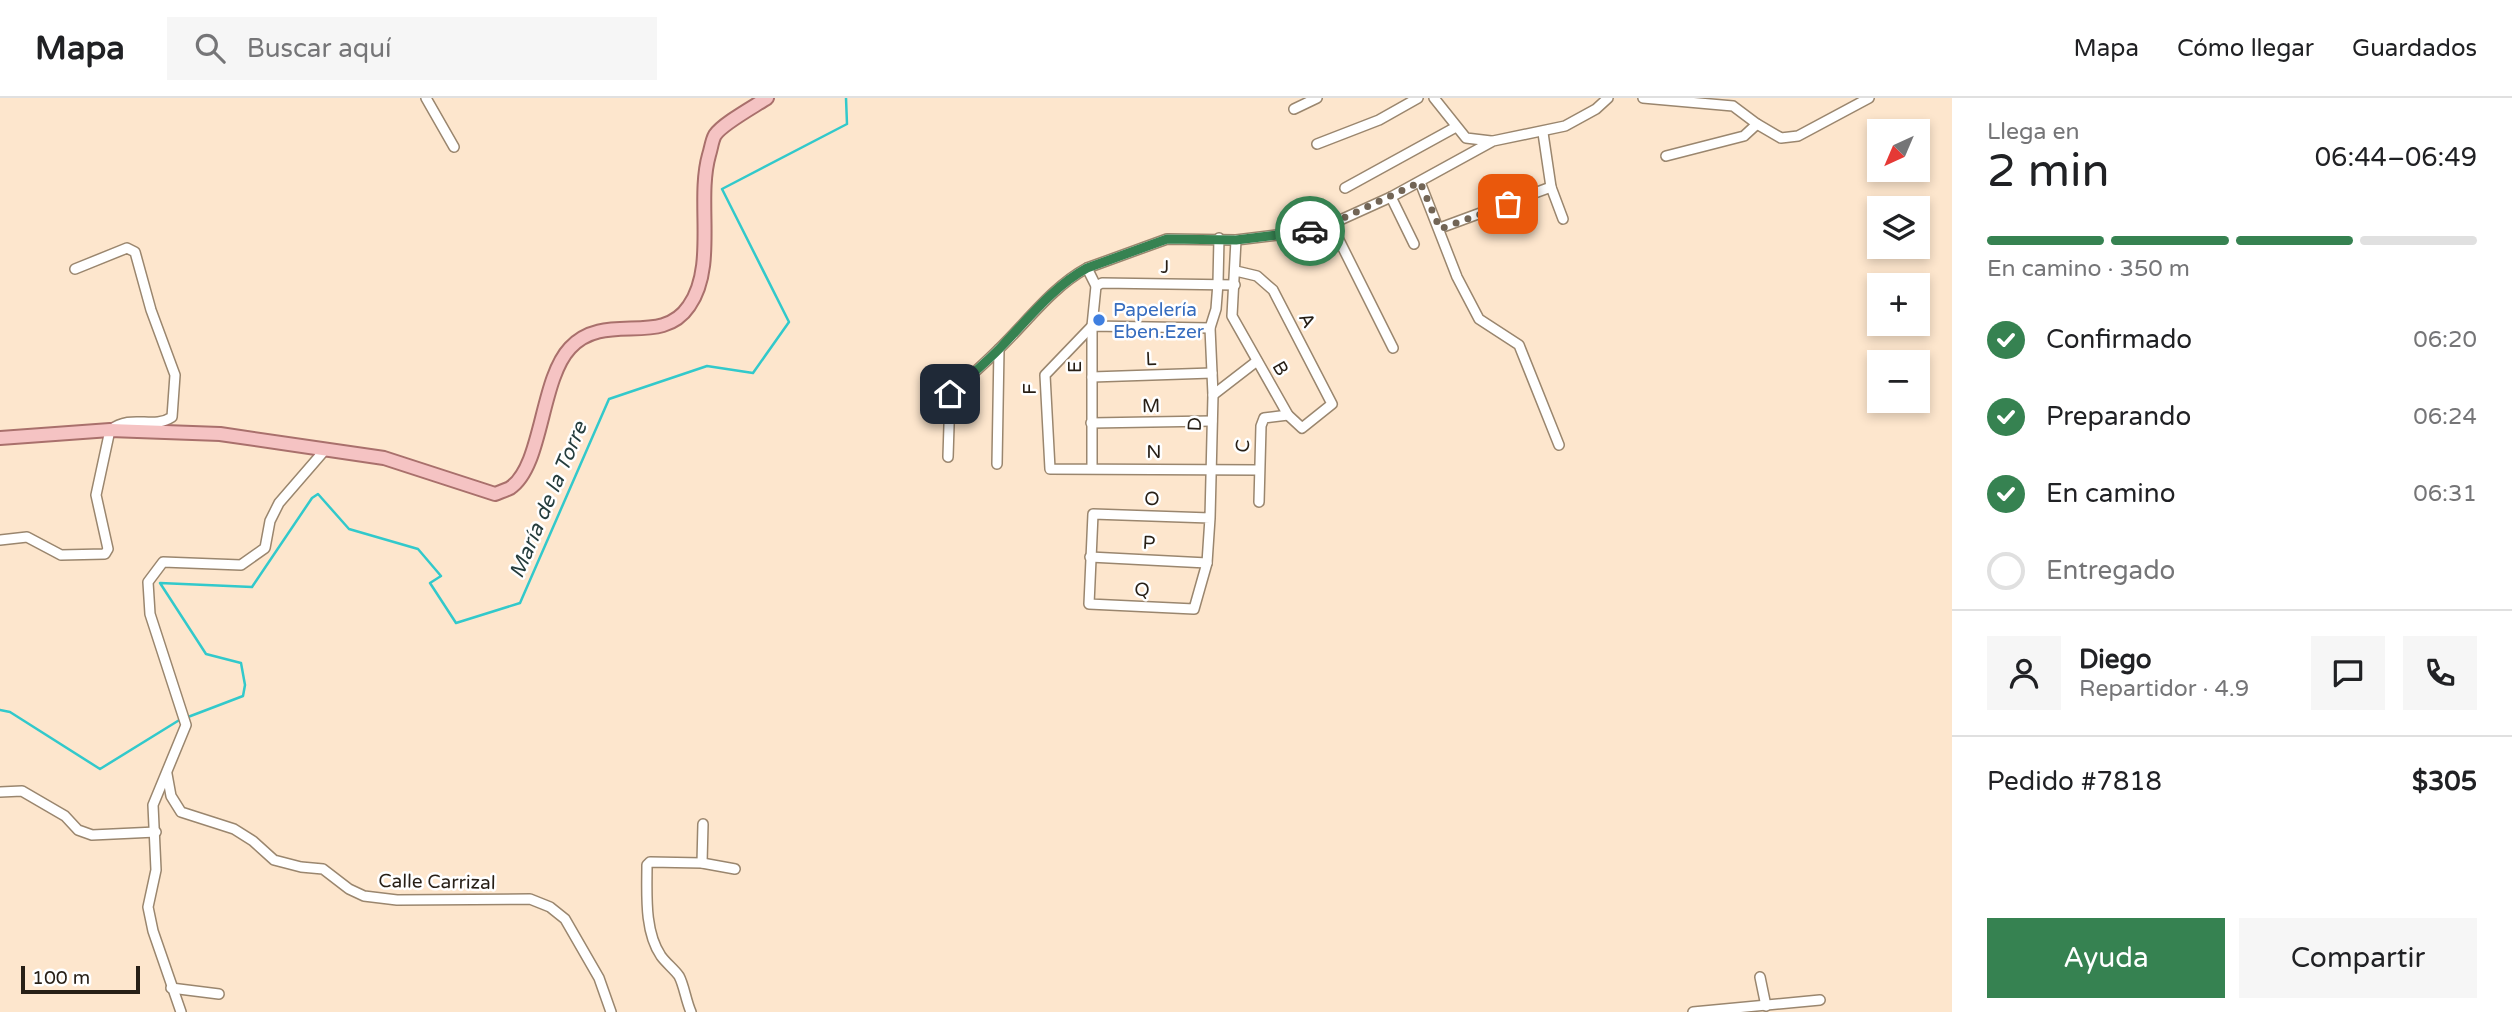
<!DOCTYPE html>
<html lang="es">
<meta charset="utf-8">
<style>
:root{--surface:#fff;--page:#f6f6f6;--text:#202124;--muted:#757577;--line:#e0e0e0;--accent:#368251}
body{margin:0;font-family:"Varela Round",sans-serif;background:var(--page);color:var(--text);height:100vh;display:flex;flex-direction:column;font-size:26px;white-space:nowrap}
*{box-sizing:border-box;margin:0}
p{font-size:23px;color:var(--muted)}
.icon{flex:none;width:38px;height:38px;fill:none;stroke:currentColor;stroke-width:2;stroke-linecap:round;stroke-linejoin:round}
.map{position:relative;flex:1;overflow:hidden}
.side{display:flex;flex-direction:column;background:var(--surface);width:560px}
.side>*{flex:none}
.needle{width:46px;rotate:224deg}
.fabs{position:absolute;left:1867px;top:21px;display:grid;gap:14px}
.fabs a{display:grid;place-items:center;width:63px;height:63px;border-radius:0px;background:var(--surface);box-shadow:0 4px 10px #0003;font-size:35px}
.scale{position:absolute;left:21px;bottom:18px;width:119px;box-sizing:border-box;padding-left:7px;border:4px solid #271f16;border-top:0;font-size:19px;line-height:24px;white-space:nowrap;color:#271f16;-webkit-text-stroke:5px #fff;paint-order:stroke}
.pin{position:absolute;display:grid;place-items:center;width:60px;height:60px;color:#fff;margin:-30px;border-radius:14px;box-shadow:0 4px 10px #0006}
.courier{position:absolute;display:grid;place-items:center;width:70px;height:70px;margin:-35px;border:5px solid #368251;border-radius:50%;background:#fff;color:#222;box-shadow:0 2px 9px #0007}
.summary em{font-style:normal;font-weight:600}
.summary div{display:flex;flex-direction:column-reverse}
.summary{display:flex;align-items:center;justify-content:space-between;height:119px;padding:0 35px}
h1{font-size:46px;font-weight:600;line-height:52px}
.bar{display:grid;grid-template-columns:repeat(4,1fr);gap:10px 7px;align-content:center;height:84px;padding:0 35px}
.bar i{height:9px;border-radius:5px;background:var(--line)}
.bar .current{background:var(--accent)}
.bar p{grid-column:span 4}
.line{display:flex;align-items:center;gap:18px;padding:0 35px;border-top:2px solid var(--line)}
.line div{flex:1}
.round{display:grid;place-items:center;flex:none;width:74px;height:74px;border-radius:0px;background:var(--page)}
ol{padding:0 35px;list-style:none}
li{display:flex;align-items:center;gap:21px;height:77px}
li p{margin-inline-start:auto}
li .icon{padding:7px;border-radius:50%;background:var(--accent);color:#fff;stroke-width:4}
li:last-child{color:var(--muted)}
li i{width:38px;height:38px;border:4px solid var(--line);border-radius:50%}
.button{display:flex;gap:14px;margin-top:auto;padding:14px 35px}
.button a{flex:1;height:80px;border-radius:0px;background:var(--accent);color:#fff;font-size:28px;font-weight:600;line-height:80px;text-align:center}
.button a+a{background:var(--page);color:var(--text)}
header{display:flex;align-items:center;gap:42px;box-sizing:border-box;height:98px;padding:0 35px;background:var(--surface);border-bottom:2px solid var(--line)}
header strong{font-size:33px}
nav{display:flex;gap:38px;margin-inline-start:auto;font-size:24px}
.search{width:490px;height:63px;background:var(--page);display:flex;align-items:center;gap:18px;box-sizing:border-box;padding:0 24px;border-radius:0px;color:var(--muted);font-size:26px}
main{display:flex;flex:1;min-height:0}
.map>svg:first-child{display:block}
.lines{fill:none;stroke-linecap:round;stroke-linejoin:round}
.stream{stroke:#32c9cb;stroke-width:2.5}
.minor-casing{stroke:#9a866e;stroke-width:12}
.major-casing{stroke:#a9706c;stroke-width:16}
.minor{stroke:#fff;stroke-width:9}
.major{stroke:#f5c3c3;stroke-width:12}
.done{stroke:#726556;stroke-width:7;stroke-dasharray:0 12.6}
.route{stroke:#368251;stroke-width:9}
.shop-dot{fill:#3f7fe0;stroke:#fff;stroke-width:2.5}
.labels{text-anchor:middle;stroke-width:5;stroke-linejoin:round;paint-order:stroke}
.street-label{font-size:19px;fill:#271f16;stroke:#fff}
.shop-label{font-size:19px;fill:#366cbe;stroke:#fff;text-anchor:start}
.water-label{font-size:21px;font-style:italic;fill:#253d3d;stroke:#fff}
</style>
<header>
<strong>Mapa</strong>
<div class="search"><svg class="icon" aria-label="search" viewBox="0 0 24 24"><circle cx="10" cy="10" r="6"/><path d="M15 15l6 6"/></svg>Buscar aquí</div>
<nav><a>Mapa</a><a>Cómo llegar</a><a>Guardados</a></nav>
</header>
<main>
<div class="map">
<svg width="1952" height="914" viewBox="0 0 1952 914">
<rect width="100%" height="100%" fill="#fde6cd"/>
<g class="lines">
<g class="stream">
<path d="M 0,612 L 10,614 L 100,671 L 181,621"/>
<path d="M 188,619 L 243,598 L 245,587 L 241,565 L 206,556 L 160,485 L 252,489 L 312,400 L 318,396 L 349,431 L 418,451 L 441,478 L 430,485 L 456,525 L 520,505 L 609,301 L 707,268 L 753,275 L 789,224 L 722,91 L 847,26 L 846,0"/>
</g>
<g class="minor-casing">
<g id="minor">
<path d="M 426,0 L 454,49"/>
<path d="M 1434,0 L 1466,40 L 1491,43"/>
<path d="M 1643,0 L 1733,8 L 1757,26 L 1781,40 L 1798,38 L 1869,0"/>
<path d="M 1294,11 L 1317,0"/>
<path d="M 1543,35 L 1551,89 L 1563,121"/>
<path d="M 1317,46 L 1379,22 L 1418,0"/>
<path d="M 1666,58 L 1744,38 L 1757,26"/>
<path d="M 1420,84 L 1457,179 L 1479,221 L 1519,247 L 1559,347"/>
<path d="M 1345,90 L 1456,29"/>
<path d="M 1391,99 L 1414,146"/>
<path d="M 1331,126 L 1393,250"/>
<path d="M 1440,130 L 1551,89"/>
<path d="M 1087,170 L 1096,188 L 1092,228 L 1092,370"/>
<path d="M 1236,173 L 1257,178 L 1273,192 L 1332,306 L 1302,330 L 1288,317 L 1232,218 L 1236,142"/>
<path d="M 1096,188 L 1102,185 L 1235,187"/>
<path d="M 1210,230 L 1092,228 L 1045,277 L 1050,371 L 1258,372"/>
<path d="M 1092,279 L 1212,275"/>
<path d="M 1213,297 L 1257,263"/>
<path d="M 1091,325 L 1212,323"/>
<path d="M 948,359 L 950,296 C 966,282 983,267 998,252 C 1027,224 1052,189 1087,170 L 1167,141 L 1236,142 L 1318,132 L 1391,99 L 1493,43 L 1565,28 L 1596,11 L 1608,0"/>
<path d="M 997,366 L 999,251"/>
<path d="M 1259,404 L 1261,328 L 1264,320 L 1288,317"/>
<path d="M 1210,420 L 1093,416 L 1089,506 L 1194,511 L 1207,465 L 1210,420 L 1213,297 L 1210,230 L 1216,211 L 1218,185 L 1219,140"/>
<path d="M 0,442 L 27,439 L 61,457 L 105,456 L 108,451 L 96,397 L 110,332 C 133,315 152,332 172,319 L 175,277 L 151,212 L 135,154 L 127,150 L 75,171"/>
<path d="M 1090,459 L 1207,465"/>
<path d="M 167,676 L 171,698 L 181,714 L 234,731 L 253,743 L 274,762 L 301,769 L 323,771 L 349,791 L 364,798 L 397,802 L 530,801 L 550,809 L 565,821 L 599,880 L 611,914"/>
<path d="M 0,694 L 22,693 L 65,718 L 78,732 L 92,737 L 156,734"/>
<path d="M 702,765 L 703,726"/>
<path d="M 1760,879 L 1766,908"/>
<path d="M 171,890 L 219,896"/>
<path d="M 181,914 L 153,833 L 148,809 L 156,772 L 153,707 L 186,627 L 150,516 L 148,484 L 163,464 L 241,467 L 265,450 L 270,423 L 279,405 L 324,353"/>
<path d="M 691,914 C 686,903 684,887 679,878 C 674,871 666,865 661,858 C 644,833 647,795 647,767 L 650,764 L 702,765 L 735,771"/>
<path d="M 1693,914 L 1820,902"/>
</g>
</g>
<g class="major-casing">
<path id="major" d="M 0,340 L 110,332 L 220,336 L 384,360 L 495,396 C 500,394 506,392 510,390 C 543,368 540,282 570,250 C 605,212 661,250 689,208 C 717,168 696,103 709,57 C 711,51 712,42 715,37 C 722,26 755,8 767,0"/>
</g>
<use href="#minor" class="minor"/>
<use href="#major" class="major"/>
</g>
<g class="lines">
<path class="done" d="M 1310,133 L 1318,132 L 1420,84 L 1440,131 L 1508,106"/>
<path class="route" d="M 950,296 C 967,280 986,265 1002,248 C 1029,220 1054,188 1087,170 L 1167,141 L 1236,142 L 1310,133"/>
</g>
<circle class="shop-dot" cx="1099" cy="222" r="7"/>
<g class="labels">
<g class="street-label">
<text x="1165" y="175">J</text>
<text transform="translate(1308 222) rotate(63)" y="7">A</text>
<text transform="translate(1151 260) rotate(-2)" y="7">L</text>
<text transform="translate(1074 269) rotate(-90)" y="7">E</text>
<text transform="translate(1281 270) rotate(60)" y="7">B</text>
<text transform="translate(1029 291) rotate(-90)" y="7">F</text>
<text transform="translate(1151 307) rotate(-1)" y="7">M</text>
<text transform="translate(1194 326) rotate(-88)" y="7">D</text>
<text transform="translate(1242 348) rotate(-86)" y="7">C</text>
<text x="1154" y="360">N</text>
<text transform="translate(1152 400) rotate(2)" y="7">O</text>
<text transform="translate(1149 444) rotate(3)" y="7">P</text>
<text transform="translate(1142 491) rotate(3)" y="7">Q</text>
<text transform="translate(437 783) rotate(1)" y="7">Calle Carrizal</text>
</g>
<g class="shop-label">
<text x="1113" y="218">Papelería<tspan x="1113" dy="22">Eben.Ezer</tspan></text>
</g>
<g class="water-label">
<text transform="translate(548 402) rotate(-67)" y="7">María de la Torre</text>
</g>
</g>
</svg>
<div class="fabs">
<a><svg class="needle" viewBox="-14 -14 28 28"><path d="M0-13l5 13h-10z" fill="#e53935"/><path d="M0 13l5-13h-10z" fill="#757577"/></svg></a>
<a><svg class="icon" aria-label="layers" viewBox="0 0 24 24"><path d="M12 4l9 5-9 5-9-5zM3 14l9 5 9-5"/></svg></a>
<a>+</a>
<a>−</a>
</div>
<div class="scale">100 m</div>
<div class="pin" style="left:1508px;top:106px;background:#ea580c"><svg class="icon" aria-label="bag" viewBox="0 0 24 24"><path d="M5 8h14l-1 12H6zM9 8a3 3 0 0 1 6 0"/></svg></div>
<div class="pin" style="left:950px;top:296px;background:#1f2937"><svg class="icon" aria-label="home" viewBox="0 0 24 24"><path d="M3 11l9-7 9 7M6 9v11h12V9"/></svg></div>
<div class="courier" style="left:1310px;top:133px"><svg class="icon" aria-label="car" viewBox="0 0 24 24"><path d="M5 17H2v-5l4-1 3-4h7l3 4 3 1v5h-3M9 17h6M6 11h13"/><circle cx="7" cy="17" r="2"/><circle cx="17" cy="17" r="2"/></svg></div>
</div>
<section class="side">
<div class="summary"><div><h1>2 min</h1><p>Llega en</p></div><em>06:44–06:49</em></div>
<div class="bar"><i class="current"></i><i class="current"></i><i class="current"></i><i></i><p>En camino · 350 m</p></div>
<ol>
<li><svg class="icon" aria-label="check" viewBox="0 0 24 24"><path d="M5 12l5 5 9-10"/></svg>Confirmado<p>06:20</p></li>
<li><svg class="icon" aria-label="check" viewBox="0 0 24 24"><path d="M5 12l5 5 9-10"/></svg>Preparando<p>06:24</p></li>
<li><svg class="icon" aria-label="check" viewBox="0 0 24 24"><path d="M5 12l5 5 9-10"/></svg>En camino<p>06:31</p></li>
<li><i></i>Entregado</li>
</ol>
<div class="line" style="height:126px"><a class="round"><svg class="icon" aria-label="person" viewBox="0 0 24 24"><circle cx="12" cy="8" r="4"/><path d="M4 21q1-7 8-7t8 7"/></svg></a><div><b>Diego</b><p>Repartidor · 4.9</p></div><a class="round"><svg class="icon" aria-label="chat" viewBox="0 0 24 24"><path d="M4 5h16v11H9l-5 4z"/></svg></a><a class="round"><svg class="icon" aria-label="phone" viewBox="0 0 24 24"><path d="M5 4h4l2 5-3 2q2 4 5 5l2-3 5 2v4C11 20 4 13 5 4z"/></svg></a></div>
<div class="line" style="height:91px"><div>Pedido #7818</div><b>$305</b></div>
<div class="button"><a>Ayuda</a><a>Compartir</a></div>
</section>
</main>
